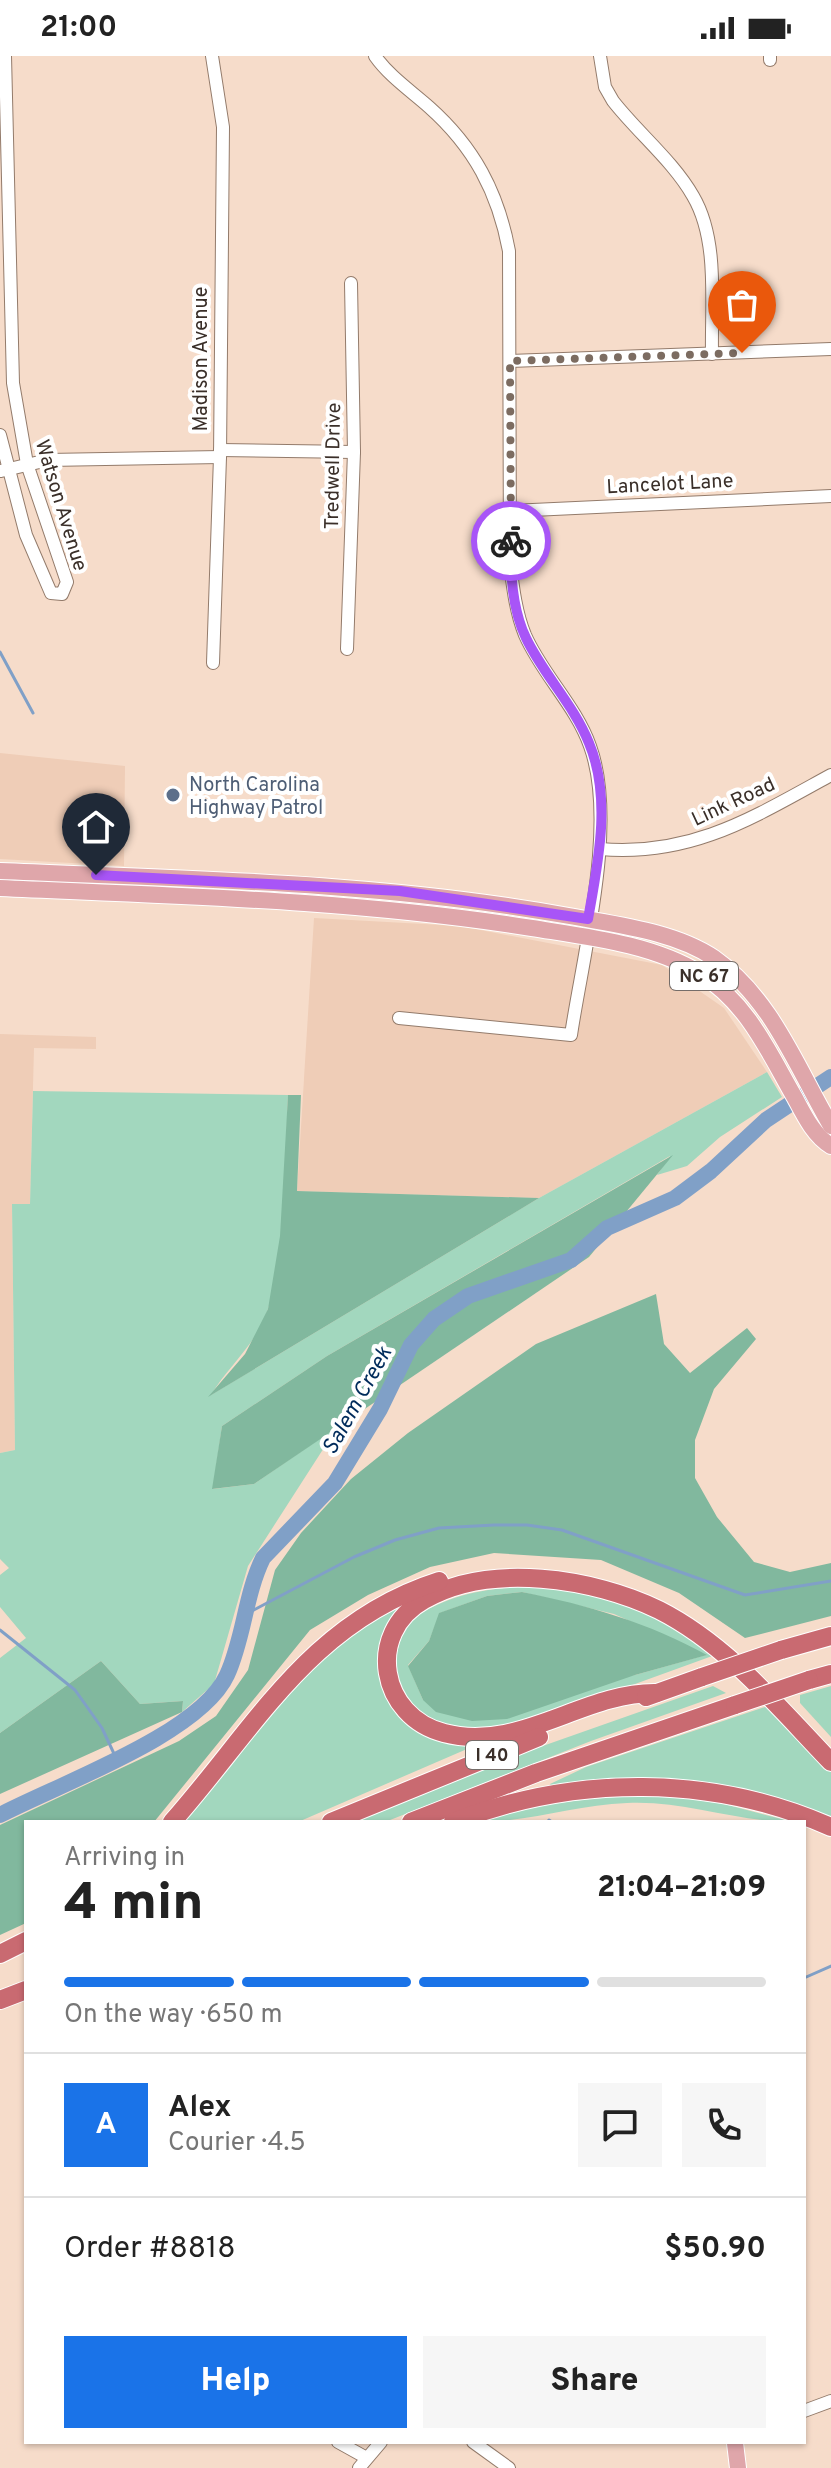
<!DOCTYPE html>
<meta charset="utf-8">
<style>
:root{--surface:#fff;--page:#f6f6f6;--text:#222;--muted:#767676;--line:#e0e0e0;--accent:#1a73e8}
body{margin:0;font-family:Overpass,sans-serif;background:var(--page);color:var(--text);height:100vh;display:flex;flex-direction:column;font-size:30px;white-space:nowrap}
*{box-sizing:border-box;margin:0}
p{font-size:26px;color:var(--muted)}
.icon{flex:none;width:44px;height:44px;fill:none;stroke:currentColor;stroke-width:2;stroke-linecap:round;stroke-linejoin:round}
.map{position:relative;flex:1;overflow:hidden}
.drawer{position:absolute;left:24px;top:1764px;width:782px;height:624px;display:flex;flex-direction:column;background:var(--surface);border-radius:0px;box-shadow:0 2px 6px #0004}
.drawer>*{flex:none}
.pin{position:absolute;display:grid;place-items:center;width:68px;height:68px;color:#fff;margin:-82px -34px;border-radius:50% 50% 50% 0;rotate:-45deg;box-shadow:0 0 8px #0007}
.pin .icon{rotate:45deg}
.courier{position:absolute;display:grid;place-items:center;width:80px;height:80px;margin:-40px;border:6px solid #a855f7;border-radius:50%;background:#fff;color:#222;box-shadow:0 2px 10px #0007}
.headline em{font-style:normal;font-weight:800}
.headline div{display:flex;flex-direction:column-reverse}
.headline{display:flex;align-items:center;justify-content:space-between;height:136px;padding:0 40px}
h1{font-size:52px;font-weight:800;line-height:60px}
.bar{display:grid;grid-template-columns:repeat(4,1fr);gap:12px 8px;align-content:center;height:96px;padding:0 40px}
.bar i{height:10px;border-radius:6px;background:var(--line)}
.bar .selected{background:var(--accent)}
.bar p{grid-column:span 4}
.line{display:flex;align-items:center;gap:20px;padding:0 40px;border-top:2px solid var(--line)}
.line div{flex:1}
.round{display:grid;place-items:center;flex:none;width:84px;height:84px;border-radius:0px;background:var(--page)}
.primary-button{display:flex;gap:16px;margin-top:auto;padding:16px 40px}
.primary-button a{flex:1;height:92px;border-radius:0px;background:var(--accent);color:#fff;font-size:32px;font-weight:800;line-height:92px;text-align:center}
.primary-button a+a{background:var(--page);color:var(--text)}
.status{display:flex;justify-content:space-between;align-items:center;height:56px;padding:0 40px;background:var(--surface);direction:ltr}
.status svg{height:22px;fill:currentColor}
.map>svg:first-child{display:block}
.built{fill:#efcdb7}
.green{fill:#a2d7be;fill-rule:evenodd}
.forest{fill:#81b89e}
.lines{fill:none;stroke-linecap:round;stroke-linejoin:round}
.stream{stroke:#80a0c7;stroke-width:3}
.river{stroke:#80a0c7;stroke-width:16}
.minor-casing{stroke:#937b6b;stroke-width:14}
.major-casing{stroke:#fff;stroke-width:18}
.highway-casing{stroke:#fff;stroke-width:20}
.minor{stroke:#fff;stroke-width:12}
.major{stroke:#dfa6aa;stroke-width:16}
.highway{stroke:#c96a71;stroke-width:18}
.highway-bridge-casing{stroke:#fff;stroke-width:20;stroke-linecap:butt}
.highway-bridge{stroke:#c96a71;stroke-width:18}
.done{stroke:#7c6c61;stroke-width:8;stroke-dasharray:0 14.4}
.route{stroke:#a855f7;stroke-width:10}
.service-dot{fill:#5c6f8a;stroke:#fff;stroke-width:3}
.labels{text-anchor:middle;stroke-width:8;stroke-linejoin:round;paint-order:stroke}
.shield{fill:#fff;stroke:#756d69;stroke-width:2}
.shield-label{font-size:18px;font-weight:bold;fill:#3a2f29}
.street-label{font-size:20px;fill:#3a2f29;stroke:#fff}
.service-label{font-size:20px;fill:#4e5e75;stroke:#fff;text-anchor:start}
.water-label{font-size:22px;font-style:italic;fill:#002b5b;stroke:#fff}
</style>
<div class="status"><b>21:00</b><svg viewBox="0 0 49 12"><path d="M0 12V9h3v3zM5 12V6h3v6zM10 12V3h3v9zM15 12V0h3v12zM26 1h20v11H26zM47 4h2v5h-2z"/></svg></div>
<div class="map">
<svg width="831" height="2412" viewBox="0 0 831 2412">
<rect width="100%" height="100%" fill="#f6dcca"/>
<g class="built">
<path d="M 0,697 L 125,710 L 124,810 L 0,803 Z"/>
<path d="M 314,862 L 460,870 L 662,909 L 724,952 L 767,1016 L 539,1142 L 297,1135 Z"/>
<path d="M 0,978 L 96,981 L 96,993 L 34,992 L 30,1148 L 12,1149 L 15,1394 L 0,1397 Z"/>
</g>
<g class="green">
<path d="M 767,1016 L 782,1041 L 720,1081 L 687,1110 L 657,1119 L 670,1100 L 327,1300 L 222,1370 L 213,1433 L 254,1428 L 338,1370 L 248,1510 L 214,1628 L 182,1656 L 183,1645 L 140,1648 L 101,1605 L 0,1677 L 0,1602 L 26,1582 L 0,1551 L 0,1519 L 9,1512 L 0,1503 L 0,1397 L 15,1394 L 12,1148 L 30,1148 L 33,1035 L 288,1039 C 285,1101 287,1196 268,1253 C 257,1288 228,1310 211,1339 L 539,1142 Z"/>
<path d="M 517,1531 L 576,1532 L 664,1563 L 715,1599 L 522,1669 C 485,1677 443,1680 413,1654 C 403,1645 397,1626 392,1614 L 405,1568 C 441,1542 473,1534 517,1531 ZM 522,1536 L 614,1558 L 706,1599 L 635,1619 L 423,1644 L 408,1609 L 429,1585 L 440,1557 L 487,1540 Z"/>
<path d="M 399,1549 L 403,1554 L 388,1637 L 466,1688 L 467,1693 L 298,1766 L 180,1766 L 322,1598 Z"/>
<path d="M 713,1630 L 726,1637 L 591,1685 L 385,1766 L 355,1766 L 537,1692 Z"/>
<path d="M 831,1630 L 831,1681 L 800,1647 L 800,1639 Z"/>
<path d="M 771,1649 L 831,1711 L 831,1763 L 794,1749 L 552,1731 L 550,1728 L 586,1711 Z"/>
<path d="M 663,1739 L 724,1748 L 793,1766 C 737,1766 683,1744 627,1747 C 576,1749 529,1766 479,1766 C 548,1745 592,1741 663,1739 Z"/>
</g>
<g class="forest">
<path d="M 288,1039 L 301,1039 L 297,1135 L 539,1142 L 208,1341 L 245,1298 L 268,1253 L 280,1180 Z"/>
<path d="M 673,1099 L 589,1201 L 254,1428 L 212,1433 L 222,1370 L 327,1300 Z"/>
<path d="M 656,1238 L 664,1288 L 690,1317 L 747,1272 L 756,1283 L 714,1333 L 695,1384 L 695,1422 L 717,1461 L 754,1506 L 790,1516 L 831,1507 L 831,1560 L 745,1582 L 679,1537 L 601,1504 L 494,1497 L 430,1511 L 368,1539 L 310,1574 L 154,1766 L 26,1766 L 26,1867 L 0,1879 L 0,1769 L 179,1685 L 216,1660 L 248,1614 L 275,1514 L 301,1477 L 351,1423 L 408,1377 L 536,1288 Z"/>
<path d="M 522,1536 C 588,1549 649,1567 707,1599 L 635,1619 L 507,1663 L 472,1665 L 436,1656 L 423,1644 L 408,1610 L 429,1585 L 439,1557 L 487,1540 Z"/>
<path d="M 101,1605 L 140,1648 L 183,1645 L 182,1656 L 0,1738 L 0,1677 Z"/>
</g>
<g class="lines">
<g class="stream">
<path d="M 0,596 L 33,657"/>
<path d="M 248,1557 L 354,1501 L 395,1484 L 439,1472 L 494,1469 L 527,1469 L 562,1474 L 745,1539 L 831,1525"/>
<path d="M 0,1574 L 75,1634 L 102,1672 L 116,1702"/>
<path d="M 549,1764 L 552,1766"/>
<path d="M 804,1922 L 831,1910"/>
</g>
<path class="river" d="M 0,1759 C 59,1728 200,1678 227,1619 C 244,1582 245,1539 263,1502 L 335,1427 L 380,1353 L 411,1289 L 434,1263 L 468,1240 L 571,1204 L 607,1172 L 675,1142 L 711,1115 L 766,1064 L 831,1021"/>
<g class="minor-casing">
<g id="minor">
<path d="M 212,0 L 223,71 L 220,401 L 213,607"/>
<path d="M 375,0 C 389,20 411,35 429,51 C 474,91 498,136 509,195 L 510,508 C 513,532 516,557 525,579 C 542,618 576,650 590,690 C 618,767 583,898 571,979 L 399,962"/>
<path d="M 600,0 L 605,31 L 613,45 C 638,77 673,105 693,140 C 719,184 711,248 712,298"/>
<path d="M 770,0 L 770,4"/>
<path d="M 510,305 L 831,293"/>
<path d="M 0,379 L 26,479 L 51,537 L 62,538 L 67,526 L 27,408 L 13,327 L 5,0"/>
<path d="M 220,394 L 354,396"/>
<path d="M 1,415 L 48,404 L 220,401"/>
<path d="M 511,455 L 831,440"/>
<path d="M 347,593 L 354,396 L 351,227"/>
<path d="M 600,793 C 692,801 754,761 831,719"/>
<path d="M 804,2355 L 831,2345"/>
<path d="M 338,2386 L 365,2401"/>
<path d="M 473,2386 L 509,2412"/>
<path d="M 359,2412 L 381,2386"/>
</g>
</g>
<g class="major-casing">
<g id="major">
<path d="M 0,815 C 190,823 381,826 569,860 C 616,869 674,875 714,902 C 772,943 796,1010 831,1070"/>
<path d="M 0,832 C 178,840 356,844 532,872 C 588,881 653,888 701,918 C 748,948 768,995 795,1042 C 804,1059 814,1080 831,1090"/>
<path d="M 735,2387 L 738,2412"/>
</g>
</g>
<g class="highway-casing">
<g id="highway">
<path d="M 781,1594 L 831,1580"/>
<path d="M 809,1624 L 831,1618"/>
<path d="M 656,1637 C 583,1636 519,1697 444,1677 C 380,1661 365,1577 424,1544 C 489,1506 594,1522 659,1554 C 728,1589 778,1651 831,1706"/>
<path d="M 646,1641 L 702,1621"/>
<path d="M 172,1766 C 256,1671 310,1566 439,1525"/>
<path d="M 331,1766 L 539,1681"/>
<path d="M 411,1766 L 536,1717 L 735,1649"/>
<path d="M 453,1766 C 575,1719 711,1718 831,1771"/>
<path d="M 0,1898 L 26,1885"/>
<path d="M 0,1944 L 26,1934"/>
</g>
</g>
<use href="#minor" class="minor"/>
<use href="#major" class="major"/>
<use href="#highway" class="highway"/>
<g class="highway-bridge-casing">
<g id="highway-bridge">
<path d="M 702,1621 L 781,1594"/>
<path d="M 735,1649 L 809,1624"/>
</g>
</g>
<use href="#highway-bridge" class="highway-bridge"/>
</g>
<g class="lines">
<path class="done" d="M 511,485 L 510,305 L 742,297"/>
<path class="route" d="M 96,819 L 400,835 L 588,863 C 598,807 612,742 589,687 C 574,649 543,618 526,582 C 512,553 510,517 511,485"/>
</g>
<circle class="service-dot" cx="173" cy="739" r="8"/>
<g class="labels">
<g class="shield">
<rect x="670" y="906" width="68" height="28" rx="6"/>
<rect x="466" y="1685" width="52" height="28" rx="6"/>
</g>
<g class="shield-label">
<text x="704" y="926">NC 67</text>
<text x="492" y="1705">I 40</text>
</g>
<g class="street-label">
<text transform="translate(200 303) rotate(-90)" y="7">Madison Avenue</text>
<text transform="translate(332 410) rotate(-89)" y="7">Tredwell Drive</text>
<text transform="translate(670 427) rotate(-3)" y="7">Lancelot Lane</text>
<text transform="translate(62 449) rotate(73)" y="7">Watson Avenue</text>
<text transform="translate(733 745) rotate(-25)" y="7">Link Road</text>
</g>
<g class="service-label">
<text x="189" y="735">North Carolina<tspan x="189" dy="23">Highway Patrol</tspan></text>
</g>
<g class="water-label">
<text transform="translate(356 1344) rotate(-61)" y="8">Salem Creek</text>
</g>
</g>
</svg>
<div class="pin" style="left:742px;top:297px;background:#ea580c"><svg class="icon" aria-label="bag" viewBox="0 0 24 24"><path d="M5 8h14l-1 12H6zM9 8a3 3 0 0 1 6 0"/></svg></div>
<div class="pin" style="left:96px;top:819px;background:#1f2937"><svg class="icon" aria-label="home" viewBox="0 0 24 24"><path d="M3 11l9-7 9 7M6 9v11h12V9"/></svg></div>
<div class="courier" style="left:511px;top:485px"><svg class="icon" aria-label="bike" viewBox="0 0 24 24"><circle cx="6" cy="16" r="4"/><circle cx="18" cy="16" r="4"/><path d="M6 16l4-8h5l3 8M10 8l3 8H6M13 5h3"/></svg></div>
<section class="drawer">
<div class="headline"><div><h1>4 min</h1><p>Arriving in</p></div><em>21:04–21:09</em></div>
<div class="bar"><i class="selected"></i><i class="selected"></i><i class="selected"></i><i></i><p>On the way · 650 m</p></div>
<div class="line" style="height:144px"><b class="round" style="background:var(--accent);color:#fff">A</b><div><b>Alex</b><p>Courier · 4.5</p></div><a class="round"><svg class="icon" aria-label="chat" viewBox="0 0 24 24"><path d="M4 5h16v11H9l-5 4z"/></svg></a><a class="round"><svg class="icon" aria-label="phone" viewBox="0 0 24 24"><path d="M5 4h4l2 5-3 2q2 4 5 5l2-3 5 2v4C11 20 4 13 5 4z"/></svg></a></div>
<div class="line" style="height:104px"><div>Order #8818</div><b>$50.90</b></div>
<div class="primary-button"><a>Help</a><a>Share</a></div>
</section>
</div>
